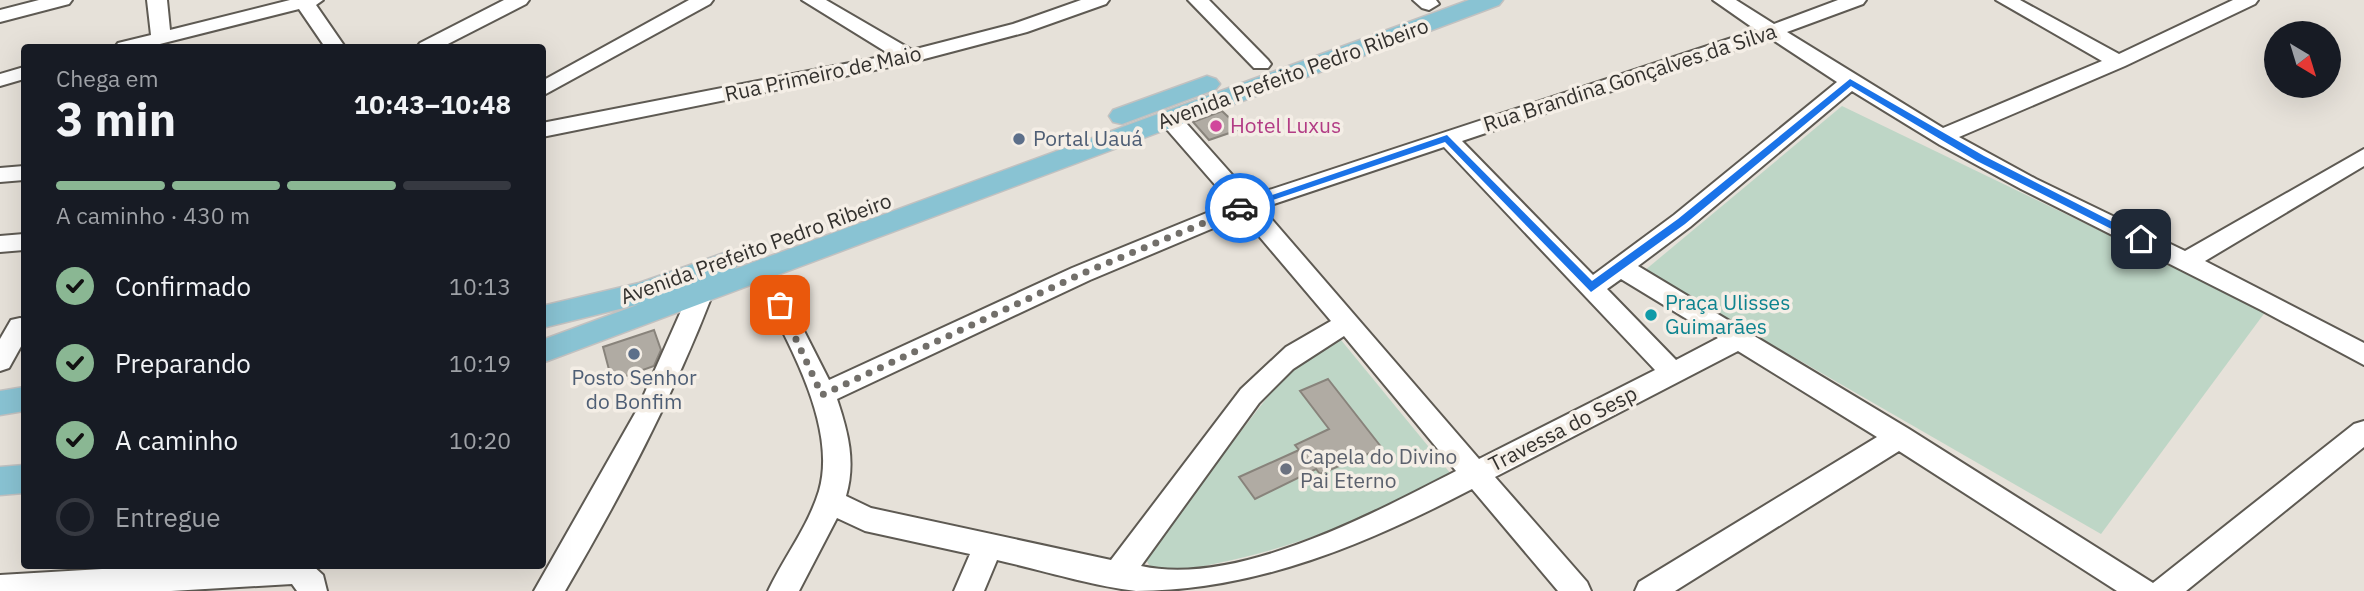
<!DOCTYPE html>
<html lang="pt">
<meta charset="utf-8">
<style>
:root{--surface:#171b24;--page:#20242c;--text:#f1f3f6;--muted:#9ea1a6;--line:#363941;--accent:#8ab793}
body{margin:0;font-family:"IBM Plex Sans",sans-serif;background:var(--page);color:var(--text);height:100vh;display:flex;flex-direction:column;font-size:26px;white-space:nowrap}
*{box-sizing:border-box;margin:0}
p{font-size:23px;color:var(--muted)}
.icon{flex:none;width:38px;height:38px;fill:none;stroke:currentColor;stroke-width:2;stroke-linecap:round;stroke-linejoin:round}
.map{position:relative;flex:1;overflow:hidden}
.details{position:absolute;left:21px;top:44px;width:525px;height:525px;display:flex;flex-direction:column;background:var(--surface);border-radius:7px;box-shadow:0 7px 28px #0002}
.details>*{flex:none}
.needle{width:46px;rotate:142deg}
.fabs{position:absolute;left:2264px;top:21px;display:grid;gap:14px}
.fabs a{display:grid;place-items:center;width:77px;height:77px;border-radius:50%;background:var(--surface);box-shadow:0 7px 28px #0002;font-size:35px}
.pin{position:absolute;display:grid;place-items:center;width:60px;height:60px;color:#fff;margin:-30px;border-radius:14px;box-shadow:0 4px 10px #0006}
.courier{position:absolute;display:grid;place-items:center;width:70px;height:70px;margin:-35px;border:5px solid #1a73e8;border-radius:50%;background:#fff;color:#222;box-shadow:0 2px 9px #0007}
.headline em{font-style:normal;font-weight:700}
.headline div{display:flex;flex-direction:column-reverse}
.headline{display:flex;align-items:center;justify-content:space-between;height:119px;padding:0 35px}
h1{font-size:46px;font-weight:700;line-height:52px}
.bar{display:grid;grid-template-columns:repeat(4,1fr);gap:10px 7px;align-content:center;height:84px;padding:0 35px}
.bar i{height:9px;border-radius:5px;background:var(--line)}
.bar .current{background:var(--accent)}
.bar p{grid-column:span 4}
ol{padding:0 35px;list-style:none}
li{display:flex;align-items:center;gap:21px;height:77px}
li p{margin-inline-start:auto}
li .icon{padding:7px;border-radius:50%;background:var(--accent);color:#111;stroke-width:4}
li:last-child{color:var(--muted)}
li i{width:38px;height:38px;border:4px solid var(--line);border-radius:50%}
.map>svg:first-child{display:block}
.green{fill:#bed6c6}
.building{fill:#b0aba3;stroke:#88837b;stroke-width:2}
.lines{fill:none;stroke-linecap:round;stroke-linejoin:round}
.minor-casing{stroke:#5e5a53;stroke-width:4}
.major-casing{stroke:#c2c1c0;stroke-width:3}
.minor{fill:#fff;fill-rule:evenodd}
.major{fill:#89c3d3;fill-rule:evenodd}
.route{fill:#1a73e8}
.done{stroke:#726f6a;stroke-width:7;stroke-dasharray:0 12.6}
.hotel-dot{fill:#d1479c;stroke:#f4eee6;stroke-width:2.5}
.service-dot{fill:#5c6f8a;stroke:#f4eee6;stroke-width:2.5}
.culture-dot{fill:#0f9aa8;stroke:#f4eee6;stroke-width:2.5}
.worship-dot{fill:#6b7280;stroke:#f4eee6;stroke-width:2.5}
.labels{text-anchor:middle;stroke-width:7;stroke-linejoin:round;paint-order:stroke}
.street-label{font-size:21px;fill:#33312e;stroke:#f4eee6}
.hotel-label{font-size:21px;fill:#b23c85;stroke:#f4eee6;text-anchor:start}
.service-label{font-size:21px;fill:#4e5e75;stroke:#f4eee6;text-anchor:start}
.culture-label{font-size:21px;fill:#0d838f;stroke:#f4eee6;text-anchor:start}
.worship-label{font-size:21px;fill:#5b616d;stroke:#f4eee6;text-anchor:start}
</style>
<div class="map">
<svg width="2364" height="591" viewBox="0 0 2364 591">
<rect width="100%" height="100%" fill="#e6e1d9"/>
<g class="green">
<path d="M 1842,106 L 2266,311 L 2101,534 L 1644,271 Z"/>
<path d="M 1341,340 L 1451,474 C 1435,487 1413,494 1394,503 C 1318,539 1244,562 1160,573 L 1149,565 L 1144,556 L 1290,368 Z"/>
</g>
<g class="building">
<path d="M 1222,111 L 1241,129 L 1209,140 L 1193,122 Z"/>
<path d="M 654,330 L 661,350 L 654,366 L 612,381 L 603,347 Z"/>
<path d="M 1328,379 L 1382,448 L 1320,474 L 1316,469 L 1255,499 L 1239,477 L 1299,450 L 1295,445 L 1329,429 L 1300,391 Z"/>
</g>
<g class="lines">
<g class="minor-casing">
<g id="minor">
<path d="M 39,0 L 72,0 L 69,4 L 0,22 L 0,10 Z"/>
<path d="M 147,0 L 167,0 L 170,30 L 290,0 L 323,0 L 316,5 L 345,47 L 325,47 L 299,9 L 148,47 L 115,47 L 118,43 L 151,35 Z"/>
<path d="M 504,0 L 529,0 L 526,4 L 442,47 L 417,47 L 420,43 Z"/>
<path d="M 689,0 L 713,0 L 710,4 L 542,96 L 542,81 Z"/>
<path d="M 802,0 L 826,0 L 912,50 L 1013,24 L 1081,0 L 1109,0 L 1106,4 L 1027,32 L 909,63 L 542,137 L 542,123 L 891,55 Z"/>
<path d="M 1188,0 L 1209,0 L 1268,60 L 1271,64 L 1268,68 L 1254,68 Z"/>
<path d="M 1413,0 L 1436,0 L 1439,4 L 1429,10 L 1422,8 Z"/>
<path d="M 1713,0 L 1736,0 L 1774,24 L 1838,0 L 1866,0 L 1863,4 L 1787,32 L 1943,128 L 2102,61 L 1996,0 L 2020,0 L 2119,54 L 2233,0 L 2258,0 L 2255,4 L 2125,66 L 1959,137 L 2036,179 L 2185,251 L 2364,149 L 2364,166 L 2205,261 L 2364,343 L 2364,365 L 2261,310 L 2021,189 L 1940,145 L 1852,91 L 1690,227 L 1638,266 L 1909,429 L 2153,583 L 2354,424 L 2364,421 L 2364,447 L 2186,591 L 2117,591 L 1899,451 L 1675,591 L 1635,591 L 1639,582 L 1877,437 L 1738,351 L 1495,477 L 1587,582 L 1591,591 L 1558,591 L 1472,489 C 1369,543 1256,591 1136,591 C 1092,586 1041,570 997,560 L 984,591 L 954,591 L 970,554 L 865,531 L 837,518 L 799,591 L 768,591 C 784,557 808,527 819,491 C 839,423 781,329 750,270 L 754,264 L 762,262 L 770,264 L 829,380 L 1072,268 L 1231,203 L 1163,125 L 1160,120 L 1163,115 L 1179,115 L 1251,196 L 1756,30 ZM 1770,38 L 1837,82 L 1674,215 L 1593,275 L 1462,141 ZM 1444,147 L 1655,370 L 1479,459 L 1262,208 ZM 1242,216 L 1331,321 L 1286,347 L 1241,389 L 1111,560 L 871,508 L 846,496 C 856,462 848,432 837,399 L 1090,280 ZM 1621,279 L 1718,338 L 1676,360 L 1607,289 ZM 1344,336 L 1456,471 C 1372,514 1237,587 1141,566 L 1259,403 L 1293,369 Z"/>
<path d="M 24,67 L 24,79 L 0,86 L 0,74 Z"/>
<path d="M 24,166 L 24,180 L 0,182 L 0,168 Z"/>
<path d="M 24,234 L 24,250 L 0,252 L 0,236 Z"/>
<path d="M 701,284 L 710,287 L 713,293 C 673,397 621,495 565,591 L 534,591 L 638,408 L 689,293 L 692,287 Z"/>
<path d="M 20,318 L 24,319 L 24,341 L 9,368 L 0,371 L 0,339 L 11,320 Z"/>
<path d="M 170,565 L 312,565 L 323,575 L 327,591 L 297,591 L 292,584 L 171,591 L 0,591 L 0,575 Z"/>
</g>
</g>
<g class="major-casing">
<g id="major">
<path d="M 1469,0 L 1503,0 L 1499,5 L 542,363 L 542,340 L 640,304 L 542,328 L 542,306 L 639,283 L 724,253 L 734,256 L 739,263 L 735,269 Z"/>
<path d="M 1207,76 L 1216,79 L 1220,84 L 1216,89 L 1122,124 L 1113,122 L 1109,116 L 1113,110 Z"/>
<path d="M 24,387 L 24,411 L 0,415 L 0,391 Z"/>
<path d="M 24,465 L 24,493 L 0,495 L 0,467 Z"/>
</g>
</g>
<use href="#minor" class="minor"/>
<use href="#major" class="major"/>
</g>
<path class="route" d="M 1850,79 L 1984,156 L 2146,239 L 2145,242 L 2137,242 L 1977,161 L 1851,86 L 1685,224 L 1591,292 L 1445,142 L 1243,210 L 1234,208 L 1447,135 L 1592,281 L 1678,219 Z"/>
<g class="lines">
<path class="done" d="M 780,305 L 822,395 L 1081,274 L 1240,208"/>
</g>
<circle class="hotel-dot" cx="1216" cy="126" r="7"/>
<g class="service-dot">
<circle cx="1019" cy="139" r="7"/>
<circle cx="634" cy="354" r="7"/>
</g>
<circle class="culture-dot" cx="1651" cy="315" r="7"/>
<circle class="worship-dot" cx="1286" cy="469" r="7"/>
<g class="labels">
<g class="street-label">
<text transform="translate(823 74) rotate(-12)" y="7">Rua Primeiro de Maio</text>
<text transform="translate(1293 74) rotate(-20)" y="7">Avenida Prefeito Pedro Ribeiro</text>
<text transform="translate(1630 78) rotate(-18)" y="7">Rua Brandina Gonçalves da Silva</text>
<text transform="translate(756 249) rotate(-20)" y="7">Avenida Prefeito Pedro Ribeiro</text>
<text transform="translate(1563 429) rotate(-27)" y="7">Travessa do Sesp</text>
</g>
<g class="hotel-label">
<text x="1230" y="133">Hotel Luxus</text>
</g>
<g class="service-label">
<text x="1033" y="146">Portal Uauá</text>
<text x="634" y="385" text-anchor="middle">Posto Senhor<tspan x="634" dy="24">do Bonfim</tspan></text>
</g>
<g class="culture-label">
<text x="1665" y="310">Praça Ulisses<tspan x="1665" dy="24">Guimarães</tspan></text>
</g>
<g class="worship-label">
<text x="1300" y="464">Capela do Divino<tspan x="1300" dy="24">Pai Eterno</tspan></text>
</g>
</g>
</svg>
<div class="fabs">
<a><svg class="needle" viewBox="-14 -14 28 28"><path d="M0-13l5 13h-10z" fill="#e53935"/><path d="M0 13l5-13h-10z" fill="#9ea1a6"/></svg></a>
</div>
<div class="pin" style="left:780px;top:305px;background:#ea580c"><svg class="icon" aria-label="bag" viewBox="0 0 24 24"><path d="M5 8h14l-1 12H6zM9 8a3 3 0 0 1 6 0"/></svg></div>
<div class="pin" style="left:2141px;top:239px;background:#1f2937"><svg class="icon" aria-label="home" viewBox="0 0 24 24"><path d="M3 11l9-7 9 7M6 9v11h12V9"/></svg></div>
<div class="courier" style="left:1240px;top:208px"><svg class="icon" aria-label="car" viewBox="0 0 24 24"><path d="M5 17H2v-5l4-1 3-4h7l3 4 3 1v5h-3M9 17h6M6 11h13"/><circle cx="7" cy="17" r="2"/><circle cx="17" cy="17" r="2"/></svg></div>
<section class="details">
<div class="headline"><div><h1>3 min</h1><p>Chega em</p></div><em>10:43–10:48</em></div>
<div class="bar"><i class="current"></i><i class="current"></i><i class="current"></i><i></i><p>A caminho · 430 m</p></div>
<ol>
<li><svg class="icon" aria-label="check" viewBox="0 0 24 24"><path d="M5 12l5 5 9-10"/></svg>Confirmado<p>10:13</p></li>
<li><svg class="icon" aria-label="check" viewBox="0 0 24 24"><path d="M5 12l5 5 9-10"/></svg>Preparando<p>10:19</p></li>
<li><svg class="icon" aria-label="check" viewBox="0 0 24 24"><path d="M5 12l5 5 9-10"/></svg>A caminho<p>10:20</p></li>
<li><i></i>Entregue</li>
</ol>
</section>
</div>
